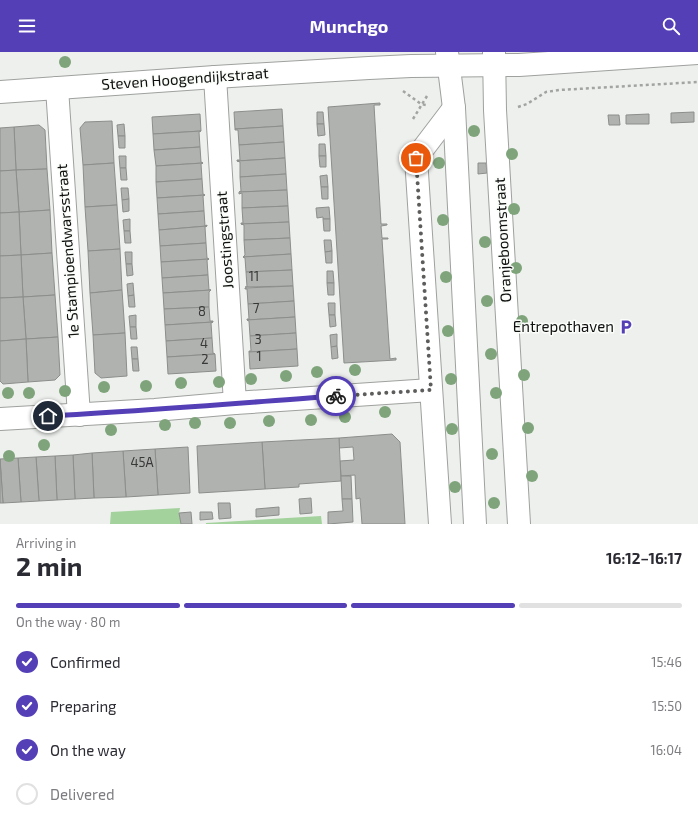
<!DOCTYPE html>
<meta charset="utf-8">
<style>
:root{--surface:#fff;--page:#f2f2f3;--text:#2b2b33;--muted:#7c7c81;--line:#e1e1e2;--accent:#553fb7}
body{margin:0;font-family:"Exo 2",sans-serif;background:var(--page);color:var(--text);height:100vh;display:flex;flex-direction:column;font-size:15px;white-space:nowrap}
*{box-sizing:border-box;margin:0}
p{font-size:13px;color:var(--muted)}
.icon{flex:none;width:22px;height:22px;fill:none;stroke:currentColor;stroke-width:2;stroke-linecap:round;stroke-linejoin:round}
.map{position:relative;height:472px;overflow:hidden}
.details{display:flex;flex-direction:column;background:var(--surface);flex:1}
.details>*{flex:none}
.pin{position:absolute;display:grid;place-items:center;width:34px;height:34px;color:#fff;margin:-17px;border:2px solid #fff;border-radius:50%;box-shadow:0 1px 4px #0007}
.courier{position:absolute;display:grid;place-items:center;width:40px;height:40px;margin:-20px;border:3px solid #553fb7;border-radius:50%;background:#fff;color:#222;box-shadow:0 1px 5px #0007}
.summary em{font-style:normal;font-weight:700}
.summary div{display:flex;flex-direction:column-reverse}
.summary{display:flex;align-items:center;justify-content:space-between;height:68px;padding:0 16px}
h1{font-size:26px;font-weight:700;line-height:30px}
.bar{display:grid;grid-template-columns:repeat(4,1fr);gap:6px 4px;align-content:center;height:48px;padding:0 16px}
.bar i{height:5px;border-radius:3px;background:var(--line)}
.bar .selected{background:var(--accent)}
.bar p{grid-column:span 4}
ol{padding:0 16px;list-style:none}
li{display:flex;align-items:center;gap:12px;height:44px}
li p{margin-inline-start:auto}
li .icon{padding:4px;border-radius:50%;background:var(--accent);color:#fff;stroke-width:4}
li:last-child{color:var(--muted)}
li i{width:22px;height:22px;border:2px solid var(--line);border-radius:50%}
header{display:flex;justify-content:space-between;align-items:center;height:52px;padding:0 16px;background:var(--accent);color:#fff;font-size:18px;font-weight:700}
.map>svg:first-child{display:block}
.green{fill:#a3d29d}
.building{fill:#b0b2af;stroke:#8b8e8b}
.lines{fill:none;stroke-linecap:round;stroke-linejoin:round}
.pedestrian-casing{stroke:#9ea19e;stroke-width:24}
.minor-casing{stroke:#9ea19e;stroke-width:24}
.path{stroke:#a2a4a1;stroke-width:2.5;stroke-dasharray:3 3;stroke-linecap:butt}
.pedestrian{stroke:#fff;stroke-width:22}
.minor{stroke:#fff;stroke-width:22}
.tree{fill:#7fa47b}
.done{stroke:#5d5e5c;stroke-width:4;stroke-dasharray:0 7.2}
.route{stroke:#553fb7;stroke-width:5}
.labels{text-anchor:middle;stroke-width:3;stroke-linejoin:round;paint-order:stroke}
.number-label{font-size:13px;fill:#373837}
.street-label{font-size:15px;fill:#0f100f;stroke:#fafdfa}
.poi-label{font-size:15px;fill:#0f100f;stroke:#fafdfa;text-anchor:end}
</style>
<header><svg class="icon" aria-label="menu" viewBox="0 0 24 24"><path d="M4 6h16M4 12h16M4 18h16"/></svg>Munchgo<svg class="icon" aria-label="search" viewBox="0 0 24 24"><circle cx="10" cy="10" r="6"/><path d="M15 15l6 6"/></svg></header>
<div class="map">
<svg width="698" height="472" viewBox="0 0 698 472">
<rect width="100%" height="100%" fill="#edf0ec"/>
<g class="green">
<path d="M 180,456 L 179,461 L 181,472 L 110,472 L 111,460 Z"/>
<path d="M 321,464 L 322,472 L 206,472 L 206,471 Z"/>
</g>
<g class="building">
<path d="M 380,51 L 380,53 L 374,53 L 381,172 L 387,172 L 387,173 L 381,174 L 382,186 L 388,186 L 388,187 L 382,187 L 390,307 L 396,306 L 396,308 L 344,311 L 328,55 Z"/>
<path d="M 282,57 L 283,74 L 235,77 L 234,60 Z"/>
<path d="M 317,60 L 323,60 L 324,72 L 317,72 Z"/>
<path d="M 694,60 L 694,70 L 671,71 L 671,61 Z"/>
<path d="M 200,62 L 201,79 L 153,82 L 152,65 Z"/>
<path d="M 649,62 L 649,72 L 626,72 L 626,63 Z"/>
<path d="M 608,63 L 619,63 L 620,73 L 609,73 Z"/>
<path d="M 112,69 L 114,111 L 83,113 L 80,76 L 85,70 Z"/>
<path d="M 124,72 L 125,84 L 118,84 L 117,73 Z"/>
<path d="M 317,72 L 324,72 L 325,83 L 318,84 Z"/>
<path d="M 39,73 L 45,78 L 47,117 L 16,118 L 14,75 Z"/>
<path d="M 283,74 L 284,90 L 239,93 L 238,78 L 235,78 L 235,77 Z"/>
<path d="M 14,75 L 16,118 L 0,119 L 0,76 Z"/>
<path d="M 201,79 L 199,80 L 200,95 L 154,98 L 153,82 Z"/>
<path d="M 118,84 L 125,84 L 125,96 L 119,96 Z"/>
<path d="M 284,90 L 285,106 L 237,109 L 237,108 L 240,108 L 239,93 Z"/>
<path d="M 319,92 L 325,92 L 326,104 L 319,104 Z"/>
<path d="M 200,95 L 201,110 L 203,111 L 156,114 L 154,98 Z"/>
<path d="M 119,104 L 126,104 L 126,116 L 120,116 Z"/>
<path d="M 319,104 L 326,104 L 326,115 L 320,115 Z"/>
<path d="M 285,106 L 286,122 L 240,125 L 240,110 L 237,109 Z"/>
<path d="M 114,111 L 117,153 L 85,155 L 83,113 Z"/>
<path d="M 203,111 L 201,112 L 202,127 L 156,130 L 156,114 Z"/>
<path d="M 478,111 L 486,111 L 487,121 L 478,122 Z"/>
<path d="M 120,116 L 126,116 L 127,128 L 121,128 Z"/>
<path d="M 47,117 L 50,158 L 19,160 L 16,118 Z"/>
<path d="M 16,118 L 19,160 L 0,161 L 0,119 Z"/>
<path d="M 286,122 L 287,138 L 239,140 L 241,139 L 240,125 Z"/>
<path d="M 327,123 L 328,135 L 321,135 L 320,124 Z"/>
<path d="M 202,127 L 203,142 L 205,143 L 157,146 L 156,130 Z"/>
<path d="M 321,135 L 328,135 L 328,147 L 322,147 Z"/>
<path d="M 121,136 L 128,136 L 129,147 L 122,148 Z"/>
<path d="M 287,138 L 288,154 L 242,156 L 242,141 L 239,142 L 239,140 Z"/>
<path d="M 205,143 L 203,144 L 204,159 L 158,162 L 157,146 Z"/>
<path d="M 129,147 L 129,159 L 123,160 L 122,148 Z"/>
<path d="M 117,153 L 120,197 L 88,199 L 85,155 Z"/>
<path d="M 288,154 L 289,170 L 241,172 L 241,171 L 243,171 L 242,156 Z"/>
<path d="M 329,155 L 330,167 L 323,167 L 323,165 L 317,166 L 316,156 Z"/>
<path d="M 50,158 L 52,201 L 21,203 L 19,160 Z"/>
<path d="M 204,159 L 205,174 L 207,173 L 207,174 L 159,178 L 158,162 Z"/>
<path d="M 19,160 L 21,203 L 0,204 L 0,161 Z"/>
<path d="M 130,167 L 130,179 L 124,179 L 123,168 Z"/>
<path d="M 323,167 L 330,167 L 330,179 L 324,179 Z"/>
<path d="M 289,170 L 290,186 L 244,188 L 244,173 L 241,172 Z"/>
<path d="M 207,174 L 205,175 L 206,191 L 160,194 L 159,178 Z"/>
<path d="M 124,179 L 130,179 L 131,191 L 125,191 Z"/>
<path d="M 290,186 L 291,202 L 243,205 L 245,203 L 244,188 Z"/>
<path d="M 324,188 L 331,188 L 332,199 L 325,200 Z"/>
<path d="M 206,191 L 207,206 L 209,207 L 161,210 L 160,194 Z"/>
<path d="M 120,197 L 122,238 L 90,241 L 88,199 Z"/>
<path d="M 332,199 L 332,211 L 326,211 L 325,200 Z"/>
<path d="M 125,200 L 132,200 L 132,212 L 126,212 Z"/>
<path d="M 52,201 L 55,243 L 23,245 L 21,203 Z"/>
<path d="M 291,202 L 292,218 L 246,220 L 245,206 L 243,205 Z"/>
<path d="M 21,203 L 23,245 L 0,246 L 0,204 Z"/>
<path d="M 209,207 L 207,208 L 208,223 L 162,226 L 161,210 Z"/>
<path d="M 126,212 L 132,212 L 133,223 L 127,224 Z"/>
<path d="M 292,218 L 293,234 L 245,235 L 247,235 L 246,220 Z"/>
<path d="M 327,219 L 333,219 L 334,231 L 327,231 Z"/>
<path d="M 208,223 L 209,238 L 211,238 L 163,241 L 162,226 Z"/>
<path d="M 133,231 L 134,243 L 128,244 L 127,232 Z"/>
<path d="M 327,231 L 334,231 L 334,243 L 328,243 Z"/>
<path d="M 293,234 L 294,249 L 248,252 L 247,237 L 245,237 L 245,236 Z"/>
<path d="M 122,238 L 125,281 L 93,283 L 90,241 Z"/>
<path d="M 211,238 L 209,240 L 209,255 L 164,257 L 163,241 Z"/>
<path d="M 55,243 L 58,285 L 26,287 L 23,245 Z"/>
<path d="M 134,243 L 135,255 L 129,255 L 128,244 Z"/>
<path d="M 23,245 L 26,287 L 0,289 L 0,246 Z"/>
<path d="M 294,249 L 295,265 L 247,268 L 247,267 L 249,267 L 248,252 Z"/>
<path d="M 328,251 L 335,251 L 335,263 L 329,263 Z"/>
<path d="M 209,255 L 210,269 L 213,269 L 213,270 L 165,273 L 164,257 Z"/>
<path d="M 136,263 L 136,275 L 130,275 L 129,264 Z"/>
<path d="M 329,263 L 335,263 L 336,274 L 330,275 Z"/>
<path d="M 295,265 L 296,281 L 250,284 L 249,269 L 247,268 Z"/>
<path d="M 213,270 L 211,271 L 212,286 L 166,289 L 165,273 Z"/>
<path d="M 130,275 L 136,275 L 137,287 L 131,287 Z"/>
<path d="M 125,281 L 127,324 L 101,326 L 95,321 L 93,283 Z"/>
<path d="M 296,281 L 297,297 L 249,300 L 249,299 L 251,299 L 250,284 Z"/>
<path d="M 337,282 L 337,294 L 331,295 L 330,283 Z"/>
<path d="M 58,285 L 60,323 L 55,328 L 28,330 L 26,287 Z"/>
<path d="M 212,286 L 213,301 L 215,302 L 167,305 L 166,289 Z"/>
<path d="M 26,287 L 28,330 L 3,332 L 0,329 L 0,289 Z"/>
<path d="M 337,294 L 338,306 L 332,307 L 331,295 Z"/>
<path d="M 131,295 L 137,295 L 138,307 L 132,307 Z"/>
<path d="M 297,297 L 298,314 L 250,317 L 249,300 Z"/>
<path d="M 215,302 L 216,319 L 168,322 L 167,305 Z"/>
<path d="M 132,307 L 138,307 L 139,319 L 133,319 Z"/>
<path d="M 392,382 L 400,390 L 405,472 L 362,472 L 360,446 L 356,447 L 355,423 L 341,424 L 340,409 L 354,408 L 353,395 L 339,396 L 339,386 Z"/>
<path d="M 339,386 L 341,429 L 299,432 L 299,435 L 265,437 L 262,390 Z"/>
<path d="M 262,390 L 265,437 L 199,441 L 197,394 Z"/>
<path d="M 188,395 L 190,441 L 158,443 L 155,397 Z"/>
<path d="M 155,397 L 158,443 L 126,445 L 123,399 Z"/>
<path d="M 123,399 L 126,445 L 94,446 L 92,401 Z"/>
<path d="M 92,401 L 94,446 L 75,447 L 73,403 Z"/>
<path d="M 73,403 L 75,447 L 57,448 L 55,404 Z"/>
<path d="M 55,404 L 57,448 L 39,449 L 36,405 Z"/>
<path d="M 36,405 L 39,449 L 21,450 L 18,406 Z"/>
<path d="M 18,406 L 21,450 L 3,451 L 0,407 Z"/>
<path d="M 0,407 L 3,451 L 0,451 Z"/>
<path d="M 341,424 L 351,424 L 352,447 L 342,447 Z"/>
<path d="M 311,446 L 312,461 L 300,462 L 299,447 Z"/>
<path d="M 342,447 L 352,447 L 353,470 L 328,472 L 328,460 L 343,459 Z"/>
<path d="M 218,451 L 230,451 L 231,466 L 219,467 Z"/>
<path d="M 279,455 L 279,463 L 256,465 L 256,457 Z"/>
<path d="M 191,460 L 192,472 L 181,472 L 179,461 Z"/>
<path d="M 200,460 L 212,460 L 213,467 L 200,468 Z"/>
</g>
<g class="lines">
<g class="pedestrian-casing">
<g id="pedestrian">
<path d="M 215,25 L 235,351"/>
<path d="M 57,36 L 79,363"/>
</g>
</g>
<g class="minor-casing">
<g id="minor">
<path d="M 447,0 L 454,56 L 475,472"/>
<path d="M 494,0 L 495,58 L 519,472"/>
<path d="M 0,40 L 215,25 L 369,16 L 411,14 L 519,13 L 698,1"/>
<path d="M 0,367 L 155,358 L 235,351 L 431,338"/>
<path d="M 440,472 L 416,106 L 454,56"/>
</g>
</g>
<g class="path">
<path d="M 403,39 L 421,52 L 426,53"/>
<path d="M 518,55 L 527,52 L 546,40 L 559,38 L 698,30"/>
<path d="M 413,67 L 427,44"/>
</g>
<use href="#pedestrian" class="pedestrian"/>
<use href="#minor" class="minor"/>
</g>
<g class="tree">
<circle cx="65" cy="10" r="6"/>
<circle cx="474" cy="79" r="6"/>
<circle cx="512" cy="102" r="6"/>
<circle cx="439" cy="111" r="6"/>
<circle cx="514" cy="157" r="6"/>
<circle cx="443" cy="168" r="6"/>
<circle cx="485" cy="190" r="6"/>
<circle cx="516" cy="216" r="6"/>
<circle cx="446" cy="225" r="6"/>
<circle cx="487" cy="249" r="6"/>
<circle cx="522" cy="269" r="6"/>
<circle cx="448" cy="279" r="6"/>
<circle cx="491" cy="302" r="6"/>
<circle cx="355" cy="318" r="6"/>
<circle cx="317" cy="320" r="6"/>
<circle cx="524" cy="323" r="6"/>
<circle cx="286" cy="324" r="6"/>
<circle cx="251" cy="327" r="6"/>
<circle cx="451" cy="327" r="6"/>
<circle cx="219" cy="330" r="6"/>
<circle cx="181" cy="331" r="6"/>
<circle cx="146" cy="334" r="6"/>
<circle cx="104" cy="335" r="6"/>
<circle cx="65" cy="339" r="6"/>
<circle cx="8" cy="341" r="6"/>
<circle cx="29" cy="341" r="6"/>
<circle cx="496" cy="341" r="6"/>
<circle cx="385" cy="360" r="6"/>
<circle cx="345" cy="365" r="6"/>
<circle cx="311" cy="368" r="6"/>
<circle cx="269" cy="369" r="6"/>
<circle cx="195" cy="371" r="6"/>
<circle cx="230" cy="371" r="6"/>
<circle cx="165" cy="373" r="6"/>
<circle cx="528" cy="376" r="6"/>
<circle cx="452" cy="377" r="6"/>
<circle cx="111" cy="378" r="6"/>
<circle cx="44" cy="393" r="6"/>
<circle cx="492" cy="402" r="6"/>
<circle cx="9" cy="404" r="6"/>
<circle cx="532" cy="424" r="6"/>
<circle cx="455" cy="435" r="6"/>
<circle cx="494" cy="451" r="6"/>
</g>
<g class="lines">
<path class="done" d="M 336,344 L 431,338 L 416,106"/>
<path class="route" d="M 48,364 C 144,359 240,351 336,344"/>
</g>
<defs>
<g id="parking-bare" transform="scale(1.2)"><path d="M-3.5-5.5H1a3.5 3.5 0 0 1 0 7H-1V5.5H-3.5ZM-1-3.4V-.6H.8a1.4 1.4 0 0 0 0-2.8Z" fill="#553fb7" stroke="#fafdfa" stroke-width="2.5" paint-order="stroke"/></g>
</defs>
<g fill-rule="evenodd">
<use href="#parking-bare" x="626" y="275"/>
</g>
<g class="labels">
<g class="number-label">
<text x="254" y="229">11</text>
<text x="256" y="261">7</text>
<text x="202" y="264">8</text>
<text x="258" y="292">3</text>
<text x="204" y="296">4</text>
<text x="259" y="309">1</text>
<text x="205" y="312">2</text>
<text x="142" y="415">45A</text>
</g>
<g class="street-label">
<text transform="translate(185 27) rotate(-4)" y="5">Steven Hoogendijkstraat</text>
<text transform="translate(225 188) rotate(-94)" y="5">Joostingstraat</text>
<text transform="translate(503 188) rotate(-93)" y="5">Oranjeboomstraat</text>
<text transform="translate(68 199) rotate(-94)" y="5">1e Stampioendwarsstraat</text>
</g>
<g class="poi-label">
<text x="614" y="280">Entrepothaven</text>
</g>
</g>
</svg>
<div class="pin" style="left:416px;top:106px;background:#ea580c"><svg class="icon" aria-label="bag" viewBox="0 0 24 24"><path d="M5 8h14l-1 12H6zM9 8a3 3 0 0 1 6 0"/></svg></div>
<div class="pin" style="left:48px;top:364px;background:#1f2937"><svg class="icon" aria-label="home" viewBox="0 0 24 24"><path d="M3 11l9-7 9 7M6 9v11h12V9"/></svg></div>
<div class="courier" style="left:336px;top:344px"><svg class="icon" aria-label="bike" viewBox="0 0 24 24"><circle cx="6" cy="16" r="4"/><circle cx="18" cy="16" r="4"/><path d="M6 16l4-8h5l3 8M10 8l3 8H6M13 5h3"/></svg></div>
</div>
<section class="details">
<div class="summary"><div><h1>2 min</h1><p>Arriving in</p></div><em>16:12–16:17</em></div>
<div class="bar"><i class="selected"></i><i class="selected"></i><i class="selected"></i><i></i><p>On the way · 80 m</p></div>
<ol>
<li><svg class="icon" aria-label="check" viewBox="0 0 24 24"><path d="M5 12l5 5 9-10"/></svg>Confirmed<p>15:46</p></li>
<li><svg class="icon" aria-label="check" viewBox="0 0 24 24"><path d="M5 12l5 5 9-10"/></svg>Preparing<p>15:50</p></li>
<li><svg class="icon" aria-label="check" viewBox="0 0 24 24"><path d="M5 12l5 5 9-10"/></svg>On the way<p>16:04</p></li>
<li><i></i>Delivered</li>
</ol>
</section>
